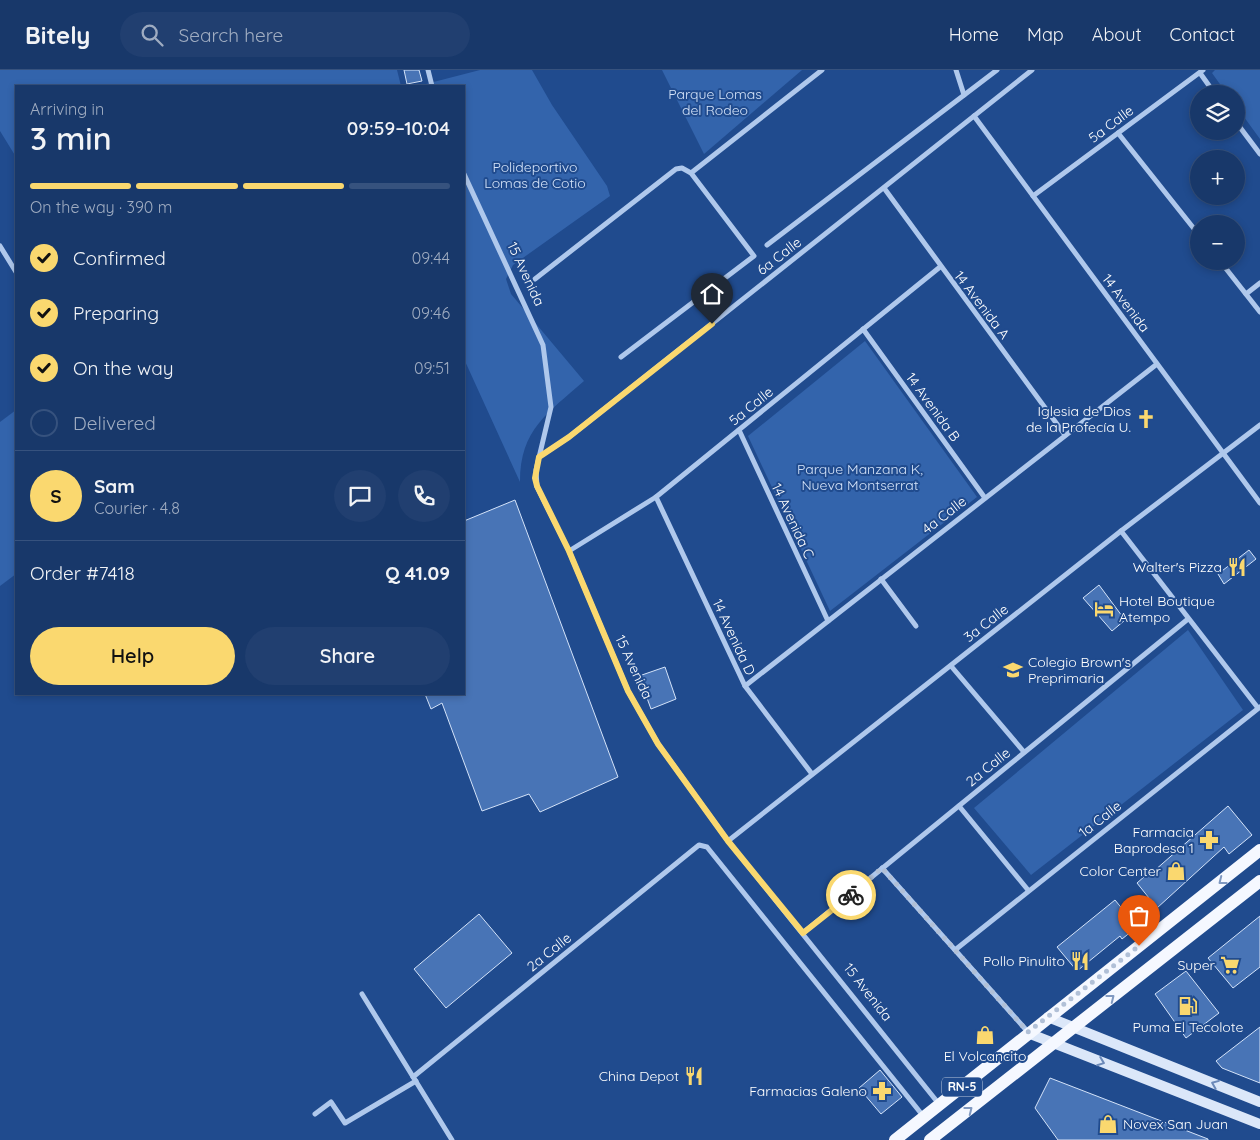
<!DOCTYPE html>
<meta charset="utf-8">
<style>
:root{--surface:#18386a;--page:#213f70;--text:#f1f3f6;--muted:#9facc1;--line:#36527e;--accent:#fad86f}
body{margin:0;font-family:Quicksand,sans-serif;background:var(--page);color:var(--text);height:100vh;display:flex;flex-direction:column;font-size:19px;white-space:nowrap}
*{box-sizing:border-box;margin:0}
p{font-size:16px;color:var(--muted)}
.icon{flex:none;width:28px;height:28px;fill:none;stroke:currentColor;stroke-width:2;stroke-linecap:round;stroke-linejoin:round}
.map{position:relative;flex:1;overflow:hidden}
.drawer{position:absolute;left:15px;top:15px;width:450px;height:610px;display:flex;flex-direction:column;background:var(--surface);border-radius:0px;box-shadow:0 2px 8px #0003,0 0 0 1px var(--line)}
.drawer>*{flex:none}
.fabs{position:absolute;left:1190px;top:15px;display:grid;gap:10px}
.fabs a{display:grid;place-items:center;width:55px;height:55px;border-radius:50%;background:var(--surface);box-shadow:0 2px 8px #0003,0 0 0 1px var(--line);font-size:25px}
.pin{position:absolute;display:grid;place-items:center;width:42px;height:42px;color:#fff;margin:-51px -21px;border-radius:50% 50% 50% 0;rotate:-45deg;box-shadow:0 0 5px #0007}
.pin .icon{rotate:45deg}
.courier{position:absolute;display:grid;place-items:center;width:50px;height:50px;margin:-25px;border:4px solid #fad86f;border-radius:50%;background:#fff;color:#222;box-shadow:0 1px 6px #0007}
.headline em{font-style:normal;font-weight:600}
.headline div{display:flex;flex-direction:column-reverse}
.headline{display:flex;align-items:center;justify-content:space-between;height:85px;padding:0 15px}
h1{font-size:32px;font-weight:600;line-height:38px}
.bar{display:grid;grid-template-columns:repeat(4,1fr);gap:8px 5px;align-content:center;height:60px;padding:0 15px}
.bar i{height:6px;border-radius:4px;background:var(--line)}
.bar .on{background:var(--accent)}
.bar p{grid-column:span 4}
.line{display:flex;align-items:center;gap:12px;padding:0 15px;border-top:1px solid var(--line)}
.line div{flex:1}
.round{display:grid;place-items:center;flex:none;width:52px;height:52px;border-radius:26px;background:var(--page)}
ol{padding:0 15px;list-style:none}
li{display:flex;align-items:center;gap:15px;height:55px}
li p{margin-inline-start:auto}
li .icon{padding:5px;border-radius:50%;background:var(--accent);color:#111;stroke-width:4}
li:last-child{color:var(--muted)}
li i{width:28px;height:28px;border:2px solid var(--line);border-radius:50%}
.action{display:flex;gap:10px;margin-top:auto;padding:10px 15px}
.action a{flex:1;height:58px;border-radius:30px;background:var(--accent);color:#111;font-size:20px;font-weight:600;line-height:58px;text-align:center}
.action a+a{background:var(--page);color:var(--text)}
header{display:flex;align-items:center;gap:30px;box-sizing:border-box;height:70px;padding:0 25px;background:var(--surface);border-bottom:1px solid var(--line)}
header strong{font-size:24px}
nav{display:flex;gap:28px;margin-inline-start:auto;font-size:18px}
.search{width:350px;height:45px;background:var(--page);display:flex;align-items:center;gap:12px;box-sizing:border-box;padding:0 18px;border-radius:28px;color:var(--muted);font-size:19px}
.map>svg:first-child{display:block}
.green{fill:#3364ac}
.building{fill:#4874b6;stroke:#d4e3f9}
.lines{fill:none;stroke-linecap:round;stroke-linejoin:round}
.street{stroke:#afc8ec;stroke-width:5}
.secondary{stroke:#dbe7f9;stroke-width:10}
.primary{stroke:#f5f8ff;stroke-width:12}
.oneway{stroke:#8099c1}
.oneway2{stroke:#6b89b9}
.done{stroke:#b1c0d7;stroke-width:5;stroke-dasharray:0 9}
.route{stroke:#fad86f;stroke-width:6}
.labels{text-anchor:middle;stroke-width:4;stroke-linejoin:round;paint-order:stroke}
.shield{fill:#204b8e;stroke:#bcc9dd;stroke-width:1}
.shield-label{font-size:12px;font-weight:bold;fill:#fff}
.park-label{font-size:14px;fill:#d4e3f9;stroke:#204b8e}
.street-label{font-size:14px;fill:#fff;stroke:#204b8e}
.poi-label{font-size:14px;fill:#fff;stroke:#204b8e;text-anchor:end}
</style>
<header>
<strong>Bitely</strong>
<div class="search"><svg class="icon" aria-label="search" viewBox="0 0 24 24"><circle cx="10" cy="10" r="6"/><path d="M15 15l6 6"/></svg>Search here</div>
<nav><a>Home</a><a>Map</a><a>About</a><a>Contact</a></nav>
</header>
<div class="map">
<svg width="1260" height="1070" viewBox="0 0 1260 1070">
<rect width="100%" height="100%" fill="#204b8e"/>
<g class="green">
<path d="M 0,0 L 397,0 L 401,16 L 16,16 L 16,87 L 0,61 Z"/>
<path d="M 480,0 L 532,0 L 552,35 L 607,116 L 610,126 L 513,195 L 506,209 L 511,224 L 584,311 C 548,343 520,359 520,412 L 464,289 L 464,16 L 418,16 Z"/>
<path d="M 662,0 L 802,0 L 704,84 Z"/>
<path d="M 1215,0 L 1260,0 L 1260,69 L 1236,36 L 1236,24 L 1227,24 L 1212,3 Z"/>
<path d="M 865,271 L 977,427 L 830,541 L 748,366 Z"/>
<path d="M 16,340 L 16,504 L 0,516 L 0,352 Z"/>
<path d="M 1188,560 L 1243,640 L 1031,805 L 974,738 Z"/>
</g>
<g class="building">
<path d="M 404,0 L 419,0 L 422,11 L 407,14 Z"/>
<path d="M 515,430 L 618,707 L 540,742 L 529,724 L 482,741 L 442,633 L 431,639 L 425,624 L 464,624 L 464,451 Z"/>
<path d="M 1249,480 L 1256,489 L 1224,514 L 1218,504 Z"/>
<path d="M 1099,515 L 1125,550 L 1112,561 L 1083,528 Z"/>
<path d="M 665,597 L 676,629 L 651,639 L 639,606 Z"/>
<path d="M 1228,736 L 1252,765 L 1229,784 L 1224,777 L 1157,838 L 1137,813 L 1153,799 L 1154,801 Z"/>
<path d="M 1115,830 L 1137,857 L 1122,869 L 1120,866 L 1077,901 L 1057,877 Z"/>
<path d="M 479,844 L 512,883 L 446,938 L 414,899 Z"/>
<path d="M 1260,846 L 1260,897 L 1233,918 L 1208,888 Z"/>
<path d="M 1186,901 L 1219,943 L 1186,968 L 1155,924 Z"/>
<path d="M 1260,957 L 1260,1013 L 1222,998 L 1216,991 Z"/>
<path d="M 880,1000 L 902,1027 L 881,1044 L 859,1018 Z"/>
<path d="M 1050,1008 L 1208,1069 L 1208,1070 L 1058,1070 L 1035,1038 Z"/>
</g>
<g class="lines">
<g class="street">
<path d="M 428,0 L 432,16"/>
<path d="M 956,0 L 964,25"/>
<path d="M 1200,3 L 1215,24"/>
<path d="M 974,46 L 1260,433"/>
<path d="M 1236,52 L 1260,84"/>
<path d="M 1118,63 L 1199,165"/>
<path d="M 691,103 L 822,0"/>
<path d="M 464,104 L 543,275 L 551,337 L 536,400 L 537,417 L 569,481 L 628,621 L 658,674 L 728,771 L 939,1034"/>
<path d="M 884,118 L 1065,365"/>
<path d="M 1033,126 L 1203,0"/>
<path d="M 767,175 L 997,0"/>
<path d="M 0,176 L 16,202"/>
<path d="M 1220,191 L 1260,242"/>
<path d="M 535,209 L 676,99 L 682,98 L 691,103 L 754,186 L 621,287"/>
<path d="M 1246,224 L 1260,213"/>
<path d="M 863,259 L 985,428"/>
<path d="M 739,360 L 828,551"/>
<path d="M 539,387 L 569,367 L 1032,0"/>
<path d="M 656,427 L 745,616 L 812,704"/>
<path d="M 1121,461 L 1258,638"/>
<path d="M 569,481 L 656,427 L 940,197"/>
<path d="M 881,509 L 916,556"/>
<path d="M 951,596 L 1024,682"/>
<path d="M 745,616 L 1157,294"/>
<path d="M 959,736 L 1028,820"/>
<path d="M 728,771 L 1121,461 L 1260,355"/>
<path d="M 882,798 L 1028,962"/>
<path d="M 803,863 L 1188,549"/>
<path d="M 955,880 L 1260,637"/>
<path d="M 362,924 L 452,1070"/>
<path d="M 413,1007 L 699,775 L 707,777 L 924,1047"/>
<path d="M 315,1044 L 331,1032 L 345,1053 L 416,1011"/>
</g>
<g class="secondary">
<path d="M 1048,947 L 1260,1032"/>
<path d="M 1028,963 L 1260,1054"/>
</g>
<g class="primary">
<path d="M 895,1070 L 1260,780"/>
<path d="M 930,1070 L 1260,811"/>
</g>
</g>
<defs><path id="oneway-chevron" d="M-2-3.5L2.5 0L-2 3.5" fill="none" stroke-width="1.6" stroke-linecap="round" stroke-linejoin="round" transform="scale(1.25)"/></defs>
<g class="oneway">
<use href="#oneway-chevron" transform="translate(1222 811) rotate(142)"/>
<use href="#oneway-chevron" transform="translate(1111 928) rotate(-38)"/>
<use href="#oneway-chevron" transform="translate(969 1040) rotate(-38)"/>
</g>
<g class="oneway2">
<use href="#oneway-chevron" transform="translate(1101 992) rotate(21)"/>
<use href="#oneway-chevron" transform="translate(1215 1014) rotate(-158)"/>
</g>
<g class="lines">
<path class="done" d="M 851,825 L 882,798 L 1028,962 L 1139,876"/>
<path class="route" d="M 712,254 L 569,367 L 539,387 L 535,408 L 537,416 L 569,481 L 628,621 L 658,674 L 728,771 L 803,863 L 851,825"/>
</g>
<defs>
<g id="church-bare" transform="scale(1.5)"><path d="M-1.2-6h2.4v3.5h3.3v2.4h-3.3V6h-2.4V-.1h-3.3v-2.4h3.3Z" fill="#fad86f" stroke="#204b8e" stroke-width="2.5" paint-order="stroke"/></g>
<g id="restaurant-bare" transform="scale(1.5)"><path d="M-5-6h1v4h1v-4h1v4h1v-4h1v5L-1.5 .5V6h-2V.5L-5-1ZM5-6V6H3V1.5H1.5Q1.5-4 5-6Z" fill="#fad86f" stroke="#204b8e" stroke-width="2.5" paint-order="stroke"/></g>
<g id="hotel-bare" transform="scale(1.5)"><path d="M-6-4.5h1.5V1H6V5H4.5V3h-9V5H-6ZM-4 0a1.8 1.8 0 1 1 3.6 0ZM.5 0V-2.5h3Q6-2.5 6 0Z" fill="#fad86f" stroke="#204b8e" stroke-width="2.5" paint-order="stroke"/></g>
<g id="school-bare" transform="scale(1.5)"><path d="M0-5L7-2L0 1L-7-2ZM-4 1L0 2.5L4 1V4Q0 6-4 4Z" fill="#fad86f" stroke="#204b8e" stroke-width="2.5" paint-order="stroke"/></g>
<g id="pharmacy-bare" transform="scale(1.5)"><path d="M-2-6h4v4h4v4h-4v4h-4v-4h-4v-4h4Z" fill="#fad86f" stroke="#204b8e" stroke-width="2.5" paint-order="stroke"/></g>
<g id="shop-bare" transform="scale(1.5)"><path d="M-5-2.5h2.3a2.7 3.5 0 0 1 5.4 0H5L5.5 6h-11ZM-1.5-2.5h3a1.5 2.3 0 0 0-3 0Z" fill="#fad86f" stroke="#204b8e" stroke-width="2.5" paint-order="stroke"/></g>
<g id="supermarket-bare" transform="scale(1.5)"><path d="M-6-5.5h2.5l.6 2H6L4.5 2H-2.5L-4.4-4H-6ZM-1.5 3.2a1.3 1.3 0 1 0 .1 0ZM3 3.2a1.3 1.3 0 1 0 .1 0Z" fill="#fad86f" stroke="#204b8e" stroke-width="2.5" paint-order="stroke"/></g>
<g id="fuel-bare" transform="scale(1.5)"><path d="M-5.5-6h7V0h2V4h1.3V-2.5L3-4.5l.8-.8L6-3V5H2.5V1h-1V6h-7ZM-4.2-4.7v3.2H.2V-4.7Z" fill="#fad86f" stroke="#204b8e" stroke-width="2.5" paint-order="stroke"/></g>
</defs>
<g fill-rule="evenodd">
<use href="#church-bare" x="1146" y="349"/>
<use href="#restaurant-bare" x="1237" y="497"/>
<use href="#hotel-bare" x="1104" y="539"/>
<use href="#school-bare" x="1013" y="600"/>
<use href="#pharmacy-bare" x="1209" y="770"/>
<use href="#shop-bare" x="1176" y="801"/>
<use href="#restaurant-bare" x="1080" y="891"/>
<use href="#supermarket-bare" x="1230" y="895"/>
<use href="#fuel-bare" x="1188" y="936"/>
<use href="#shop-bare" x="985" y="965"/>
<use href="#restaurant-bare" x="694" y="1006"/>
<use href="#pharmacy-bare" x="882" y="1021"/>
<use href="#shop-bare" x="1108" y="1054"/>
</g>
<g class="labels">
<rect class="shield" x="942" y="1007.5" width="40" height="19" rx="4"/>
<g class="shield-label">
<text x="962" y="1021">RN-5</text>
</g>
<g class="park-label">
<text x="715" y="29">Parque Lomas<tspan x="715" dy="16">del Rodeo</tspan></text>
<text x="535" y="102">Polideportivo<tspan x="535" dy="16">Lomas de Cotio</tspan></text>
<text x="860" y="404">Parque Manzana K,<tspan x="860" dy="16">Nueva Montserrat</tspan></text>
</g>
<g class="street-label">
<text transform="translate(1111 54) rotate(-37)" y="5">5a Calle</text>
<text transform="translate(779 186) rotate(-38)" y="5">6a Calle</text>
<text transform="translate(526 204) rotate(65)" y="5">15 Avenida</text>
<text transform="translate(1126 233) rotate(53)" y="5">14 Avenida</text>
<text transform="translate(982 235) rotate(53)" y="5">14 Avenida A</text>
<text transform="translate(751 336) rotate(-39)" y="5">5a Calle</text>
<text transform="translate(933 337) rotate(54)" y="5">14 Avenida B</text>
<text transform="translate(944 445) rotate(-38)" y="5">4a Calle</text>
<text transform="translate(793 451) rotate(65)" y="5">14 Avenida C</text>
<text transform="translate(986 553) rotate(-38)" y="5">3a Calle</text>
<text transform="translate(734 567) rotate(65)" y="5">14 Avenida D</text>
<text transform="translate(634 597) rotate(65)" y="5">15 Avenida</text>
<text transform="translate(988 697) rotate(-39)" y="5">2a Calle</text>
<text transform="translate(1100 749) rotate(-38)" y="5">1a Calle</text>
<text transform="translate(549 882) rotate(-39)" y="5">2a Calle</text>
<text transform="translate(868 922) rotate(52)" y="5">15 Avenida</text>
</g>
<g class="poi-label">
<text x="1131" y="346">Iglesia de Dios<tspan x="1131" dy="16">de la Profecía U.</tspan></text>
<text x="1222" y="502">Walter's Pizza</text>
<text x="1119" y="536" text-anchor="start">Hotel Boutique<tspan x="1119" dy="16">Atempo</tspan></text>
<text x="1028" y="597" text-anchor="start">Colegio Brown's<tspan x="1028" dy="16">Preprimaria</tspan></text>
<text x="1194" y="767">Farmacia<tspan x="1194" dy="16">Baprodesa 1</tspan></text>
<text x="1161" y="806">Color Center</text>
<text x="1065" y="896">Pollo Pinulito</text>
<text x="1215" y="900">Super</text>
<text x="1188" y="962" text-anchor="middle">Puma El Tecolote</text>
<text x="985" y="991" text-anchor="middle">El Volcancito</text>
<text x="679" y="1011">China Depot</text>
<text x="867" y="1026">Farmacias Galeno</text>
<text x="1123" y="1059" text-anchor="start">Novex San Juan</text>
</g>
</g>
</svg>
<div class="fabs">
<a><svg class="icon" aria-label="layers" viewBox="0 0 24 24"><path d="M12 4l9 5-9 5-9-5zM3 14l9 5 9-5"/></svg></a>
<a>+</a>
<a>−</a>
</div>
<div class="pin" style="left:1139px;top:876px;background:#ea580c"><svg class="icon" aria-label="bag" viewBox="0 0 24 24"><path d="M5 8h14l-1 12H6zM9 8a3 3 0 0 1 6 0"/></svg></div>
<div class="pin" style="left:712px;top:254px;background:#1f2937"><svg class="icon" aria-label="home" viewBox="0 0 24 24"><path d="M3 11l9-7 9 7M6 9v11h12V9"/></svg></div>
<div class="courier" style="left:851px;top:825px"><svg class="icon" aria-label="bike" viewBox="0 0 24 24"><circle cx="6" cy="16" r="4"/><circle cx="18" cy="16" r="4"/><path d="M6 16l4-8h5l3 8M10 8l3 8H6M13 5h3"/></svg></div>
<section class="drawer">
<div class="headline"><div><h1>3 min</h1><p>Arriving in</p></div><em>09:59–10:04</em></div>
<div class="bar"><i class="on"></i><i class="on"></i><i class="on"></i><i></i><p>On the way · 390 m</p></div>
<ol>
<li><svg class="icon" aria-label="check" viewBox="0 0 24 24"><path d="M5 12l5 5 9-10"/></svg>Confirmed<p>09:44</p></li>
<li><svg class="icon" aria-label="check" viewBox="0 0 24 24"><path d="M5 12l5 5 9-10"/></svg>Preparing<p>09:46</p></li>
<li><svg class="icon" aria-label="check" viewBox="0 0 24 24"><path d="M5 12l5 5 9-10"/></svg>On the way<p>09:51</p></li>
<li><i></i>Delivered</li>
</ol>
<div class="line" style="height:90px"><b class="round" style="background:var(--accent);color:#111">S</b><div><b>Sam</b><p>Courier · 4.8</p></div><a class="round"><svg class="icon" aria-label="chat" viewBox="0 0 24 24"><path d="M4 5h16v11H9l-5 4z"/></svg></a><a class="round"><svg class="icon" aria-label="phone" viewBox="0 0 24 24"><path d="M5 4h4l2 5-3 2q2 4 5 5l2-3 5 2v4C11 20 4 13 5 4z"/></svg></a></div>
<div class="line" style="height:65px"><div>Order #7418</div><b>Q 41.09</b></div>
<div class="action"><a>Help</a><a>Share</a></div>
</section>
</div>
